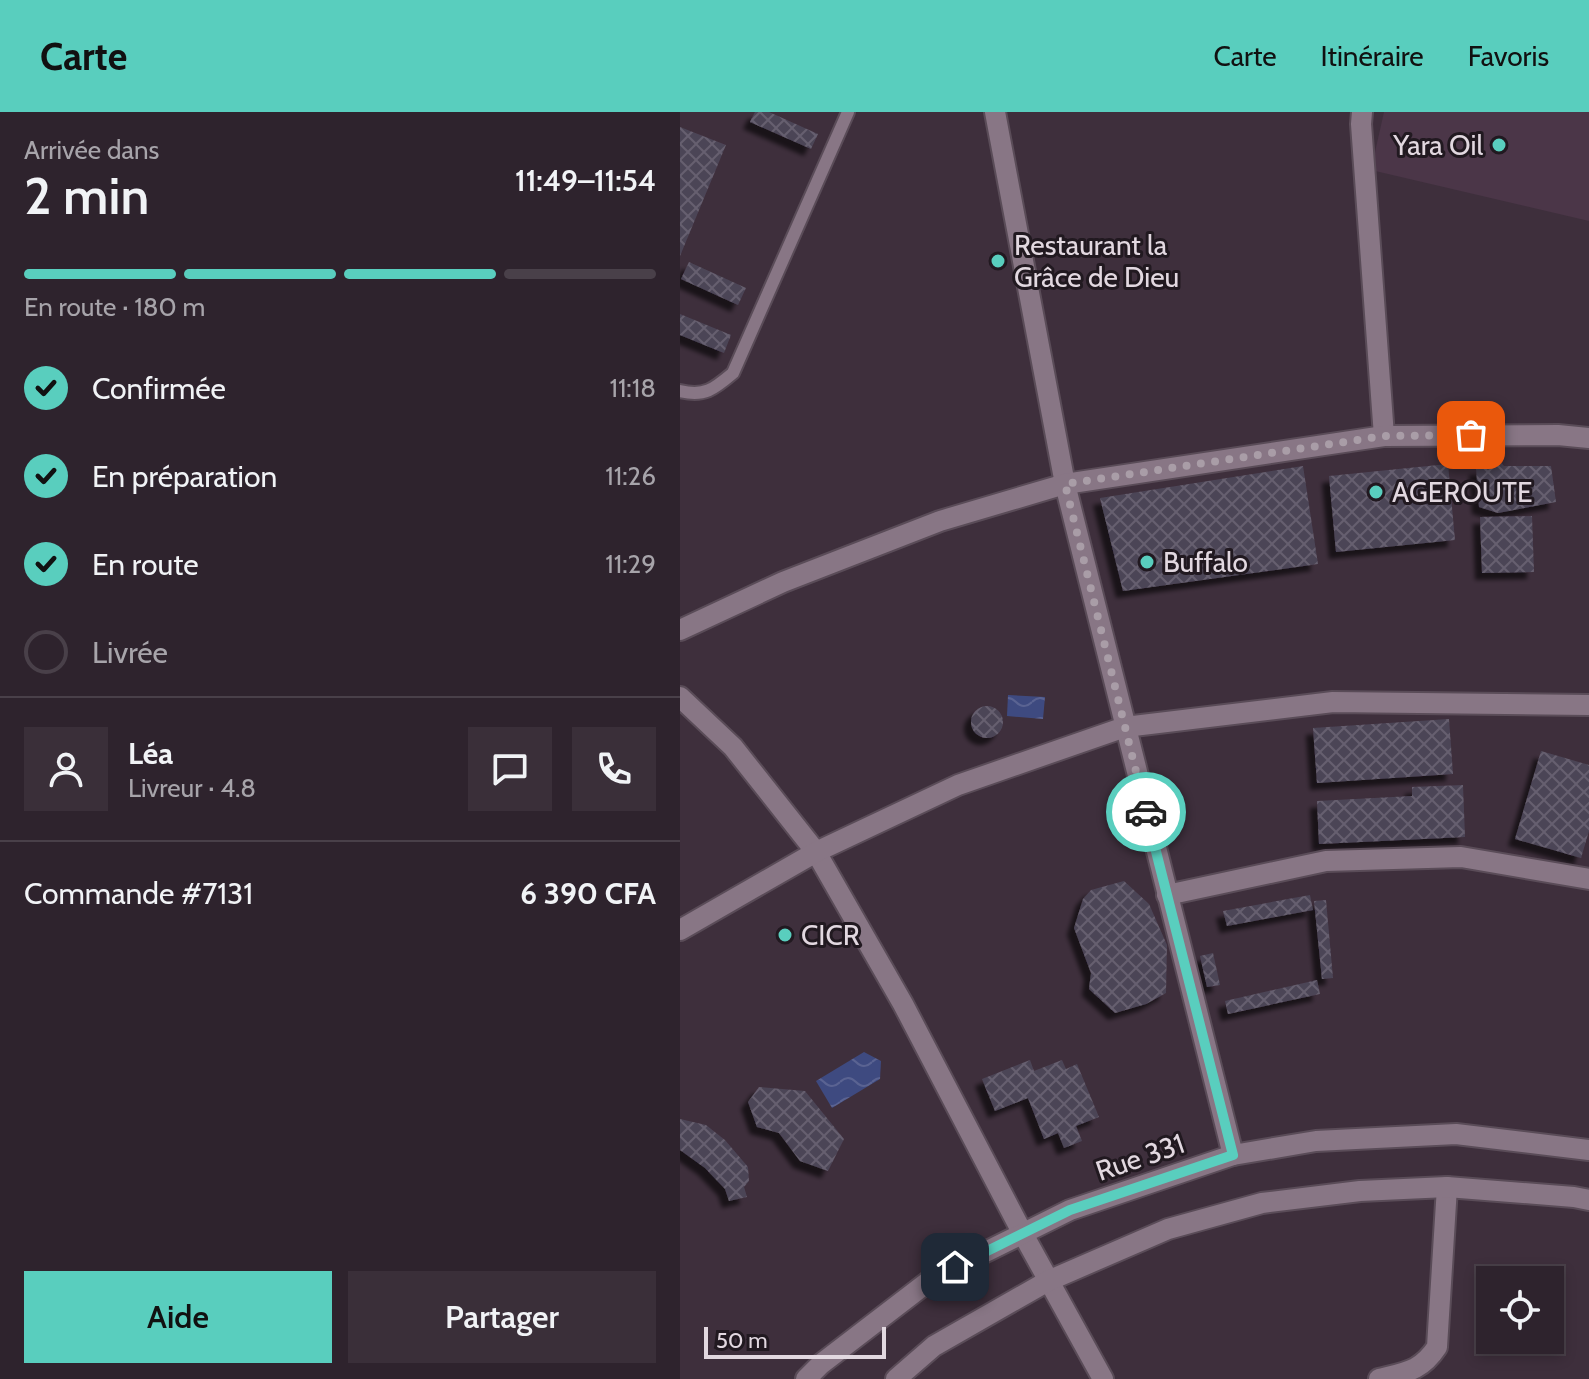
<!DOCTYPE html>
<html lang="fr">
<meta charset="utf-8">
<style>
:root{--surface:#2e232d;--page:#3a2f39;--text:#f1f3f6;--muted:#a7a4aa;--line:#494049;--accent:#59cebe}
body{margin:0;font-family:Cabin,sans-serif;background:var(--page);color:var(--text);height:100vh;display:flex;flex-direction:column;font-size:30px;white-space:nowrap}
*{box-sizing:border-box;margin:0}
p{font-size:26px;color:var(--muted)}
.icon{flex:none;width:44px;height:44px;fill:none;stroke:currentColor;stroke-width:2;stroke-linecap:round;stroke-linejoin:round}
.map{position:relative;flex:1;overflow:hidden}
.sheet{display:flex;flex-direction:column;background:var(--surface);width:680px}
.sheet>*{flex:none}
.fabs{position:absolute;left:796px;top:1154px;display:grid;gap:16px}
.fabs a{display:grid;place-items:center;width:88px;height:88px;border-radius:0px;background:var(--surface);box-shadow:0 4px 12px #0003,0 0 0 2px var(--line);font-size:40px}
.scale{position:absolute;left:24px;bottom:20px;width:182px;box-sizing:border-box;padding-left:8px;border:4px solid #e2d8e0;border-top:0;font-size:22px;line-height:28px;white-space:nowrap;color:#e2d8e0;-webkit-text-stroke:6px #211920;paint-order:stroke}
.pin{position:absolute;display:grid;place-items:center;width:68px;height:68px;color:#fff;margin:-34px;border-radius:16px;box-shadow:0 4px 12px #0006}
.courier{position:absolute;display:grid;place-items:center;width:80px;height:80px;margin:-40px;border:6px solid #59cebe;border-radius:50%;background:#fff;color:#222;box-shadow:0 2px 10px #0007}
.summary em{font-style:normal;font-weight:600}
.summary div{display:flex;flex-direction:column-reverse}
.summary{display:flex;align-items:center;justify-content:space-between;height:136px;padding:0 24px}
h1{font-size:52px;font-weight:600;line-height:60px}
.bar{display:grid;grid-template-columns:repeat(4,1fr);gap:12px 8px;align-content:center;height:96px;padding:0 24px}
.bar i{height:10px;border-radius:6px;background:var(--line)}
.bar .current{background:var(--accent)}
.bar p{grid-column:span 4}
.line{display:flex;align-items:center;gap:20px;padding:0 24px;border-top:2px solid var(--line)}
.line div{flex:1}
.round{display:grid;place-items:center;flex:none;width:84px;height:84px;border-radius:0px;background:var(--page)}
ol{padding:0 24px;list-style:none}
li{display:flex;align-items:center;gap:24px;height:88px}
li p{margin-inline-start:auto}
li .icon{padding:8px;border-radius:50%;background:var(--accent);color:#111;stroke-width:4}
li:last-child{color:var(--muted)}
li i{width:44px;height:44px;border:4px solid var(--line);border-radius:50%}
.action{display:flex;gap:16px;margin-top:auto;padding:16px 24px}
.action a{flex:1;height:92px;border-radius:0px;background:var(--accent);color:#111;font-size:32px;font-weight:600;line-height:92px;text-align:center}
.action a+a{background:var(--page);color:var(--text)}
header{display:flex;align-items:center;gap:48px;box-sizing:border-box;height:112px;padding:0 40px;background:var(--accent);color:#111}
header strong{font-size:38px}
nav{display:flex;gap:44px;margin-inline-start:auto;font-size:28px}
main{display:flex;flex:1;min-height:0}
.map>svg:first-child{display:block}
.built{fill:#4b3648}
.water{fill:url(#water-waves)}
.building{fill:url(#building-cross-hatch);filter:url(#shadow)}
.lines{fill:none;stroke-linecap:round;stroke-linejoin:round}
.service-casing{stroke:#5a4c58;stroke-width:16}
.minor-casing{stroke:#5a4c58;stroke-width:24}
.tertiary-casing{stroke:#5a4c58;stroke-width:24}
.service{stroke:#887685;stroke-width:12}
.minor{stroke:#887685;stroke-width:20}
.tertiary{stroke:#887685;stroke-width:20}
.done{stroke:#a99da7;stroke-width:8;stroke-dasharray:0 14.4}
.route{stroke:#59cebe;stroke-width:10}
.poi-dot{fill:#59cebe;stroke:#211920;stroke-width:3}
.labels{text-anchor:middle;stroke-width:6;stroke-linejoin:round;paint-order:stroke}
.poi-label{font-size:28px;fill:#e2d8e0;stroke:#211920;text-anchor:start}
.street-label{font-size:28px;fill:#e2d8e0;stroke:#211920}
</style>
<header>
<strong>Carte</strong>
<nav><a>Carte</a><a>Itinéraire</a><a>Favoris</a></nav>
</header>
<main>
<section class="sheet">
<div class="summary"><div><h1>2 min</h1><p>Arrivée dans</p></div><em>11:49–11:54</em></div>
<div class="bar"><i class="current"></i><i class="current"></i><i class="current"></i><i></i><p>En route · 180 m</p></div>
<ol>
<li><svg class="icon" aria-label="check" viewBox="0 0 24 24"><path d="M5 12l5 5 9-10"/></svg>Confirmée<p>11:18</p></li>
<li><svg class="icon" aria-label="check" viewBox="0 0 24 24"><path d="M5 12l5 5 9-10"/></svg>En préparation<p>11:26</p></li>
<li><svg class="icon" aria-label="check" viewBox="0 0 24 24"><path d="M5 12l5 5 9-10"/></svg>En route<p>11:29</p></li>
<li><i></i>Livrée</li>
</ol>
<div class="line" style="height:144px"><a class="round"><svg class="icon" aria-label="person" viewBox="0 0 24 24"><circle cx="12" cy="8" r="4"/><path d="M4 21q1-7 8-7t8 7"/></svg></a><div><b>Léa</b><p>Livreur · 4.8</p></div><a class="round"><svg class="icon" aria-label="chat" viewBox="0 0 24 24"><path d="M4 5h16v11H9l-5 4z"/></svg></a><a class="round"><svg class="icon" aria-label="phone" viewBox="0 0 24 24"><path d="M5 4h4l2 5-3 2q2 4 5 5l2-3 5 2v4C11 20 4 13 5 4z"/></svg></a></div>
<div class="line" style="height:104px"><div>Commande #7131</div><b>6 390 CFA</b></div>
<div class="action"><a>Aide</a><a>Partager</a></div>
</section>
<div class="map">
<svg width="909" height="1267" viewBox="0 0 909 1267">
<defs>
<pattern id="water-waves" width="16" height="10" patternUnits="userSpaceOnUse" patternTransform="scale(2)"><rect width="16" height="10" fill="#3e4a80"/><path d="M0 5q4-4 8 0t8 0" fill="none" stroke="#5a6392"/></pattern>
<pattern id="building-cross-hatch" width="8" height="8" patternUnits="userSpaceOnUse" patternTransform="scale(2)"><rect width="8" height="8" fill="#4c4557"/><path d="M0 0l8 8M0 8l8-8" fill="none" stroke="#665f6f"/></pattern>
<filter id="shadow"><feDropShadow dx="-7" dy="7" stdDeviation="2" flood-color="#0009"/></filter>
</defs>
<rect width="100%" height="100%" fill="#3e2f3c"/>
<path class="built" d="M 704,0 L 909,0 L 909,109 L 691,58 Z"/>
<g class="water">
<path d="M 328,583 L 365,585 L 363,607 L 327,604 Z"/>
<path d="M 184,940 L 201,949 L 200,967 L 152,996 L 136,969 Z"/>
</g>
<g class="building">
<path d="M 75,0 L 89,0 L 138,22 L 131,37 L 70,10 Z"/>
<path d="M 0,15 L 46,33 L 0,144 Z"/>
<path d="M 9,150 L 66,176 L 58,193 L 1,167 Z"/>
<path d="M 0,202 L 51,223 L 44,241 L 0,223 Z"/>
<path d="M 819,348 L 824,354 L 871,354 L 876,390 L 818,401 L 799,395 L 796,356 L 806,356 L 810,350 Z"/>
<path d="M 768,352 L 775,428 L 656,440 L 649,364 Z"/>
<path d="M 623,354 L 638,452 L 443,479 L 420,386 Z"/>
<path d="M 852,404 L 854,460 L 802,461 L 800,405 Z"/>
<circle cx="307" cy="610" r="16"/>
<path d="M 769,607 L 773,662 L 637,671 L 633,616 Z"/>
<path d="M 861,639 L 909,653 L 909,719 L 901,746 L 835,727 Z"/>
<path d="M 783,673 L 785,725 L 639,732 L 637,689 L 732,684 L 732,675 Z"/>
<path d="M 444,769 L 469,792 L 487,833 L 486,881 L 466,892 L 435,901 L 409,877 L 411,861 L 394,816 L 403,787 L 411,778 Z"/>
<path d="M 630,783 L 633,798 L 547,814 L 543,799 Z"/>
<path d="M 646,788 L 653,866 L 642,867 L 634,789 Z"/>
<path d="M 533,841 L 540,873 L 527,875 L 520,844 Z"/>
<path d="M 637,868 L 640,882 L 548,902 L 545,889 Z"/>
<path d="M 350,948 L 354,959 L 382,948 L 386,957 L 397,952 L 419,1005 L 396,1014 L 402,1029 L 384,1036 L 378,1021 L 364,1027 L 348,986 L 315,999 L 302,967 Z"/>
<path d="M 79,975 L 125,979 L 164,1027 L 148,1059 L 120,1049 L 99,1021 L 77,1015 L 68,990 Z"/>
<path d="M 0,1007 L 26,1013 L 45,1028 L 68,1055 L 69,1069 L 64,1075 L 67,1085 L 49,1089 L 45,1077 L 25,1056 L 0,1038 Z"/>
</g>
<g class="lines">
<g class="service-casing">
<path id="service" d="M 0,279 C 25,285 34,277 53,261 L 168,0"/>
</g>
<g class="minor-casing">
<g id="minor">
<path d="M 315,0 L 385,372 L 553,1043"/>
<path d="M 682,0 L 681,12 L 704,324"/>
<path d="M 0,518 L 103,470 L 260,409 L 385,372 L 704,324 L 878,323 L 909,326"/>
<path d="M 0,585 L 53,635 L 136,740 L 223,892 L 343,1122 L 423,1267"/>
<path d="M 487,783 L 646,749 L 781,745 L 909,767"/>
<path d="M 0,818 L 136,740 L 278,673 L 445,615 L 653,590 L 909,593"/>
<path d="M 699,1267 C 727,1260 741,1259 757,1235 L 767,1075"/>
</g>
</g>
<g class="tertiary-casing">
<g id="tertiary">
<path d="M 126,1267 L 141,1252 L 253,1166 L 390,1098 L 553,1043 L 636,1029 L 776,1022 L 909,1038"/>
<path d="M 216,1267 L 254,1234 L 368,1169 L 488,1117 L 582,1091 L 680,1079 L 767,1075 L 894,1085 L 909,1088"/>
</g>
</g>
<use href="#service" class="service"/>
<use href="#minor" class="minor"/>
<use href="#tertiary" class="tertiary"/>
</g>
<g class="lines">
<path class="done" d="M 466,700 L 385,372 L 704,324 L 791,323"/>
<path class="route" d="M 275,1155 L 390,1098 L 553,1043 L 466,700"/>
</g>
<g class="poi-dot">
<circle cx="819" cy="33" r="8"/>
<circle cx="318" cy="149" r="8"/>
<circle cx="696" cy="380" r="8"/>
<circle cx="467" cy="450" r="8"/>
<circle cx="105" cy="823" r="8"/>
</g>
<g class="labels">
<g class="poi-label">
<text x="803" y="43" text-anchor="end">Yara Oil</text>
<text x="334" y="143">Restaurant la<tspan x="334" dy="32">Grâce de Dieu</tspan></text>
<text x="712" y="390">AGEROUTE</text>
<text x="483" y="460">Buffalo</text>
<text x="121" y="833">CICR</text>
</g>
<g class="street-label">
<text transform="translate(460 1045) rotate(-19)" y="10">Rue 331</text>
</g>
</g>
</svg>
<div class="fabs">
<a><svg class="icon" aria-label="locate" viewBox="0 0 24 24"><circle cx="12" cy="12" r="6"/><path d="M12 2v4M12 18v4M2 12h4M18 12h4"/></svg></a>
</div>
<div class="scale">50 m</div>
<div class="pin" style="left:791px;top:323px;background:#ea580c"><svg class="icon" aria-label="bag" viewBox="0 0 24 24"><path d="M5 8h14l-1 12H6zM9 8a3 3 0 0 1 6 0"/></svg></div>
<div class="pin" style="left:275px;top:1155px;background:#1f2937"><svg class="icon" aria-label="home" viewBox="0 0 24 24"><path d="M3 11l9-7 9 7M6 9v11h12V9"/></svg></div>
<div class="courier" style="left:466px;top:700px"><svg class="icon" aria-label="car" viewBox="0 0 24 24"><path d="M5 17H2v-5l4-1 3-4h7l3 4 3 1v5h-3M9 17h6M6 11h13"/><circle cx="7" cy="17" r="2"/><circle cx="17" cy="17" r="2"/></svg></div>
</div>
</main>
